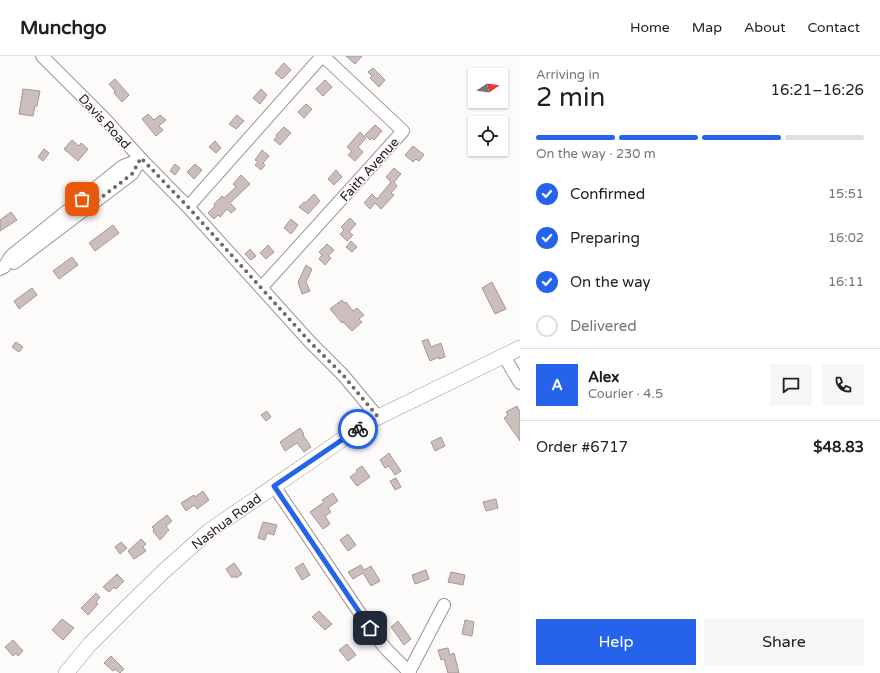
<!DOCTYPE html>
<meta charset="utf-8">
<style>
:root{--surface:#fff;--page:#f6f6f6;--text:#202124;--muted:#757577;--line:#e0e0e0;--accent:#2563eb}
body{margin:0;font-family:"Varela Round",sans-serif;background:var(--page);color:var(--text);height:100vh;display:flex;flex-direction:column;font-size:15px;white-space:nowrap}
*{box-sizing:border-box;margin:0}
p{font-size:13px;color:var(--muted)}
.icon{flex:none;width:22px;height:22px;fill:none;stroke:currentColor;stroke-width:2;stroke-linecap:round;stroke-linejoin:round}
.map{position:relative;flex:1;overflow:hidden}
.panel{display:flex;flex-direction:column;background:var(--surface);width:360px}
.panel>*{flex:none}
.needle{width:26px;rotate:77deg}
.controls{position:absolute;left:468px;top:12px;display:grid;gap:8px}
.controls a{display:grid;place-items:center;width:40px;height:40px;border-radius:0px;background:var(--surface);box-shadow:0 1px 3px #0004;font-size:20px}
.pin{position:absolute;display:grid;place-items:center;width:34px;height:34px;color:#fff;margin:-17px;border-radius:8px;box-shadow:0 2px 6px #0006}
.courier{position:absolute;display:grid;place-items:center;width:40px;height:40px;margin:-20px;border:3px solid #2563eb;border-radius:50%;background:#fff;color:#222;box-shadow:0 1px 5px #0007}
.summary em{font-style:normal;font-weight:600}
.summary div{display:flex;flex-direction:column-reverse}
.summary{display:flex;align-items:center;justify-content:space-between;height:68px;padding:0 16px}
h1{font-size:26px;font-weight:600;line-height:30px}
.bar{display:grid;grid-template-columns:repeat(4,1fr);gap:6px 4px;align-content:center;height:48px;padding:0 16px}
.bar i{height:5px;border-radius:3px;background:var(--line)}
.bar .selected{background:var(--accent)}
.bar p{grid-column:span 4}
.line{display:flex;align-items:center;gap:10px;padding:0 16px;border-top:1px solid var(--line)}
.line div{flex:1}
.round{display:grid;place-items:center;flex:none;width:42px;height:42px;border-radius:0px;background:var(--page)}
ol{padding:0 16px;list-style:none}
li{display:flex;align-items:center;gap:12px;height:44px}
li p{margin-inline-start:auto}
li .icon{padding:4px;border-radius:50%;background:var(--accent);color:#fff;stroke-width:4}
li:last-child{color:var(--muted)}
li i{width:22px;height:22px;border:2px solid var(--line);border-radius:50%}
.cta{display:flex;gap:8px;margin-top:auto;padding:8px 16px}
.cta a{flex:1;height:46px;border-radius:0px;background:var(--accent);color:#fff;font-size:16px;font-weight:600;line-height:46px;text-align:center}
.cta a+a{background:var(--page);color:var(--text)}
header{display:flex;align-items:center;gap:24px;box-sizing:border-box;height:56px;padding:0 20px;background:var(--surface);border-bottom:1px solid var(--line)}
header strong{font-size:19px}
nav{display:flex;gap:22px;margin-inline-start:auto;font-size:14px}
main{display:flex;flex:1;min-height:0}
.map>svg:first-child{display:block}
.building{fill:#cbbebc;stroke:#a49796}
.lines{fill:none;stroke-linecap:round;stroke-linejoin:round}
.minor-casing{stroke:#a09492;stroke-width:14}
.major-casing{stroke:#a09492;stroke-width:16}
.minor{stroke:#fff;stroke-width:12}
.major{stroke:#fff;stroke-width:15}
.done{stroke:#6e6a6a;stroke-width:4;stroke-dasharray:0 7.2}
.route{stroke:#2563eb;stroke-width:5}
.labels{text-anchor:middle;stroke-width:3;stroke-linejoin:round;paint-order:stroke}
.street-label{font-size:13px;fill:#211c1c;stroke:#fdfafa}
</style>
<header>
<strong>Munchgo</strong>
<nav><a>Home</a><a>Map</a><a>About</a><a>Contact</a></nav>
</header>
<main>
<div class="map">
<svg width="520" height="617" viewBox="0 0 520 617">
<rect width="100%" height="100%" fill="#fdfafa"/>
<g class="building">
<path d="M 346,0 L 362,0 L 355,8 Z"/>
<path d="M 284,7 L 291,14 L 282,23 L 275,17 Z"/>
<path d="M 373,12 L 385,24 L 379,31 L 370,22 L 372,20 L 368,16 Z"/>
<path d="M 115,23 L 129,39 L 122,46 L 114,37 L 115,35 L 109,28 Z"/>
<path d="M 325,24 L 332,31 L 323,40 L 316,33 Z"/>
<path d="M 23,33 L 40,35 L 37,50 L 35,50 L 33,60 L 19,58 Z"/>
<path d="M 261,33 L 267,39 L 260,48 L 253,42 Z"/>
<path d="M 306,48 L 312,53 L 304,62 L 298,56 Z"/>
<path d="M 148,58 L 154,64 L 160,59 L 166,64 L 159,70 L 163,74 L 156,80 L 142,63 Z"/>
<path d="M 237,59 L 244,65 L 236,73 L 229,68 Z"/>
<path d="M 375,69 L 382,75 L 374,84 L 372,82 L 370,84 L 365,79 Z"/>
<path d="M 284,71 L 291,77 L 280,89 L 274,84 L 277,80 L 276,79 Z"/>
<path d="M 360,76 L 366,82 L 358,91 L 363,96 L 355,105 L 348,99 L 352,95 L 347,91 Z"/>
<path d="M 72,84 L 79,90 L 81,87 L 88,93 L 78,105 L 64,93 Z"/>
<path d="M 215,85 L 221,92 L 216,97 L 209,91 Z"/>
<path d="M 413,90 L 424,99 L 419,105 L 416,103 L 413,106 L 405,99 Z"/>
<path d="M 44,93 L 49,97 L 43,105 L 38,101 Z"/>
<path d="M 262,94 L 269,100 L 263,107 L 265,109 L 261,114 L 255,109 L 258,106 L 255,104 Z"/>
<path d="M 175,108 L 180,112 L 175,119 L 170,115 Z"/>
<path d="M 195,108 L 202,114 L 194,123 L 187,116 Z"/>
<path d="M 394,112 L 401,118 L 394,126 L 397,130 L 391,137 L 394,139 L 381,153 L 375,147 L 370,153 L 364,147 L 372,138 L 377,143 L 391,126 L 386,121 Z"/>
<path d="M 336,114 L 342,121 L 334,129 L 328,123 Z"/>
<path d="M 241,119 L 250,128 L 230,147 L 236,153 L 231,157 L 227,153 L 220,161 L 218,159 L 214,163 L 208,157 L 215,150 L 214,148 L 222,140 L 224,142 L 236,131 L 233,128 Z"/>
<path d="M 314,138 L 320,145 L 308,158 L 299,151 L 304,146 L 305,147 Z"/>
<path d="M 11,156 L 17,164 L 0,175 L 0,164 Z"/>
<path d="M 350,162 L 356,168 L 349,176 L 353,179 L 347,185 L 340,178 L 344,174 L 341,171 Z"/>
<path d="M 291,163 L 298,169 L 291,178 L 284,172 Z"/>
<path d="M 113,169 L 119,177 L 95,195 L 89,187 Z"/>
<path d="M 351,185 L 357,191 L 352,196 L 346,191 Z"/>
<path d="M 327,188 L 334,194 L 328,200 L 331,202 L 325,209 L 319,203 L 322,199 L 319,196 Z"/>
<path d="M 268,189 L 274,196 L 266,203 L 260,197 Z"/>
<path d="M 250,193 L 256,200 L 251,204 L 245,198 Z"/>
<path d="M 72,201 L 78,209 L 59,223 L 53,215 Z"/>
<path d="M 306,209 L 312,213 L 306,226 L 310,235 L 302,238 L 298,226 Z"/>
<path d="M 492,226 L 506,253 L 495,258 L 482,232 Z"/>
<path d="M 32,232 L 37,239 L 19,253 L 14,245 Z"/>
<path d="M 342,244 L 344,247 L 346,246 L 353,255 L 357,252 L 364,259 L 359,263 L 362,266 L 352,275 L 343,266 L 342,267 L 330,253 Z"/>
<path d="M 428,283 L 431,291 L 441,287 L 445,301 L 439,303 L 439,301 L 430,305 L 422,285 Z"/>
<path d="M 16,286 L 23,291 L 19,296 L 12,291 Z"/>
<path d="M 517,350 L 520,356 L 520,385 L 504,362 L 508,359 L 506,356 Z"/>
<path d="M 267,355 L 271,361 L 266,365 L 261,359 Z"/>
<path d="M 300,372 L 304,378 L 303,379 L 311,391 L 304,396 L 297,387 L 285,395 L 280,386 Z"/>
<path d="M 441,381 L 445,390 L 435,395 L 431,386 Z"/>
<path d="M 389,397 L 401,415 L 395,419 L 389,410 L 385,412 L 380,404 Z"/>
<path d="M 362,410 L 370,421 L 357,430 L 350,421 L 357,416 L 356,414 Z"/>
<path d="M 396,422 L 401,431 L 395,434 L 390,425 Z"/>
<path d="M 203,435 L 209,444 L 197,453 L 194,449 L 186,455 L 181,447 L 194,439 L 195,441 Z"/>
<path d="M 333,437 L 338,445 L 328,452 L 331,456 L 325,460 L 330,468 L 323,473 L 310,456 L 324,446 L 322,444 Z"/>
<path d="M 496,443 L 498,452 L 486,455 L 483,446 Z"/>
<path d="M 167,459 L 172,465 L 166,470 L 169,474 L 160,484 L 153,475 L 154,473 L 152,471 Z"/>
<path d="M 263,466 L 277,469 L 274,479 L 267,477 L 265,484 L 258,482 Z"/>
<path d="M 348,478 L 356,489 L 348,495 L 340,484 Z"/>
<path d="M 141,483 L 146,488 L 143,491 L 146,495 L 134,503 L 128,495 Z"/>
<path d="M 121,486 L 127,492 L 120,498 L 115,491 Z"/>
<path d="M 234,507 L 242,518 L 236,522 L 235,520 L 232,522 L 226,513 Z"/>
<path d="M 303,507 L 310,519 L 302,524 L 295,512 Z"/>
<path d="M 361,509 L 364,514 L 371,510 L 380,525 L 371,530 L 363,517 L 353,523 L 348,516 Z"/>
<path d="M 426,514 L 429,523 L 415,528 L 412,519 Z"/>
<path d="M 451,516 L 465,519 L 463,529 L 448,526 Z"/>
<path d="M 117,518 L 124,525 L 116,533 L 114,531 L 109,536 L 103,531 Z"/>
<path d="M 96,537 L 100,541 L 96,546 L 98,548 L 88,559 L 81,552 Z"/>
<path d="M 319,555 L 332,568 L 325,574 L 312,561 Z"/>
<path d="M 62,563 L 74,572 L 63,584 L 52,574 Z"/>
<path d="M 465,564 L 474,566 L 472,580 L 462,578 Z"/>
<path d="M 398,565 L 411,583 L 404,589 L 391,571 Z"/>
<path d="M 13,584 L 23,595 L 18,600 L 16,597 L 13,600 L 5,591 Z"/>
<path d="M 347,588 L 356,599 L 348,605 L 339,594 Z"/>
<path d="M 448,592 L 450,599 L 454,597 L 459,617 L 448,617 L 444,603 L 441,604 L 438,594 Z"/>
<path d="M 111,600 L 124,613 L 120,617 L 115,613 L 113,615 L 104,607 Z"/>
</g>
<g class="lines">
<g class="minor-casing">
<g id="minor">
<path d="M 42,0 L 105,63 L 141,103 L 188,151 L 310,286 L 343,319 L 378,361"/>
<path d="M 188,151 L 322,0"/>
<path d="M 14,207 L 132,118 L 141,103"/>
<path d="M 0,213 L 4,211 L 11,200 L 123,110 L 141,103"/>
<path d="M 261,232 L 403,75 L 323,0"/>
<path d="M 504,300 L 520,327"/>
<path d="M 274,430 L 376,581 L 387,594 L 410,617"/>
<path d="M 409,616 L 444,549"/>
</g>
</g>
<g class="major-casing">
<path id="major" d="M 66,617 L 90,588 L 125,553 L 164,515 L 209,475 L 366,367 L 520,292"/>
</g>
<use href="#minor" class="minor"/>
<use href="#major" class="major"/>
</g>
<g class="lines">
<path class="done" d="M 82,143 L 71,152 L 77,160 L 132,118 L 141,102 L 188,151 L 310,286 L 343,319 L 378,361 L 358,373"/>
<path class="route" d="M 358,373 L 274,430 L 370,572"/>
</g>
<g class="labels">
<g class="street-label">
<text transform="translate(105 65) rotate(47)" y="5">Davis Road</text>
<text transform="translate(369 113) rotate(-48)" y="5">Faith Avenue</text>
<text transform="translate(226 465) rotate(-37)" y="5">Nashua Road</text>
</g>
</g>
</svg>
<div class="controls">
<a><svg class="needle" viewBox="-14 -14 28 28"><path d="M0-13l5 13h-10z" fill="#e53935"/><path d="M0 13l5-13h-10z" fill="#757577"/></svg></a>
<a><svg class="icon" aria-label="locate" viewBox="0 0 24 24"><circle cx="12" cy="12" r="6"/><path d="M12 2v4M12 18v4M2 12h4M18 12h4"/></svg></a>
</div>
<div class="pin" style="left:82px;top:143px;background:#ea580c"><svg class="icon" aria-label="bag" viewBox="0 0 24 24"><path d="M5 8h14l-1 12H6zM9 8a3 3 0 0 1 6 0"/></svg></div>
<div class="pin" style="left:370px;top:572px;background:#1f2937"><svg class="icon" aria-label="home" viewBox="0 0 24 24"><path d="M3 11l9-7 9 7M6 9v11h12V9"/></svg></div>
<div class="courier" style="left:358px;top:373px"><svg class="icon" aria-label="bike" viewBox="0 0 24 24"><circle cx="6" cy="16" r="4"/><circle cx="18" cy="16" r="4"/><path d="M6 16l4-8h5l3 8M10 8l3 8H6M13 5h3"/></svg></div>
</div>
<section class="panel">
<div class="summary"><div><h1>2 min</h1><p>Arriving in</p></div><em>16:21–16:26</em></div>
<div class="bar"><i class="selected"></i><i class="selected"></i><i class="selected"></i><i></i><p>On the way · 230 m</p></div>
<ol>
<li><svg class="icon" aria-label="check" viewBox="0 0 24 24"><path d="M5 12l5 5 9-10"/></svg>Confirmed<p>15:51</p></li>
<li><svg class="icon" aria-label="check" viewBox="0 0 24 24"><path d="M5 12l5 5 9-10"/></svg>Preparing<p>16:02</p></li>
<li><svg class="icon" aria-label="check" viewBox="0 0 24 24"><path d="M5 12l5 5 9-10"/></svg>On the way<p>16:11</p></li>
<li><i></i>Delivered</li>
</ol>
<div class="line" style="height:72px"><b class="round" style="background:var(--accent);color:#fff">A</b><div><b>Alex</b><p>Courier · 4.5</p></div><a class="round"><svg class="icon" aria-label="chat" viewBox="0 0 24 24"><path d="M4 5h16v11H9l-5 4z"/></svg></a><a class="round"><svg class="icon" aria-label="phone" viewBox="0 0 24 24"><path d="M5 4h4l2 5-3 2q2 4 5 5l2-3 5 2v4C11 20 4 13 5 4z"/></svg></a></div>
<div class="line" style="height:52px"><div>Order #6717</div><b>$48.83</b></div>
<div class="cta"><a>Help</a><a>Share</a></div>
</section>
</main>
